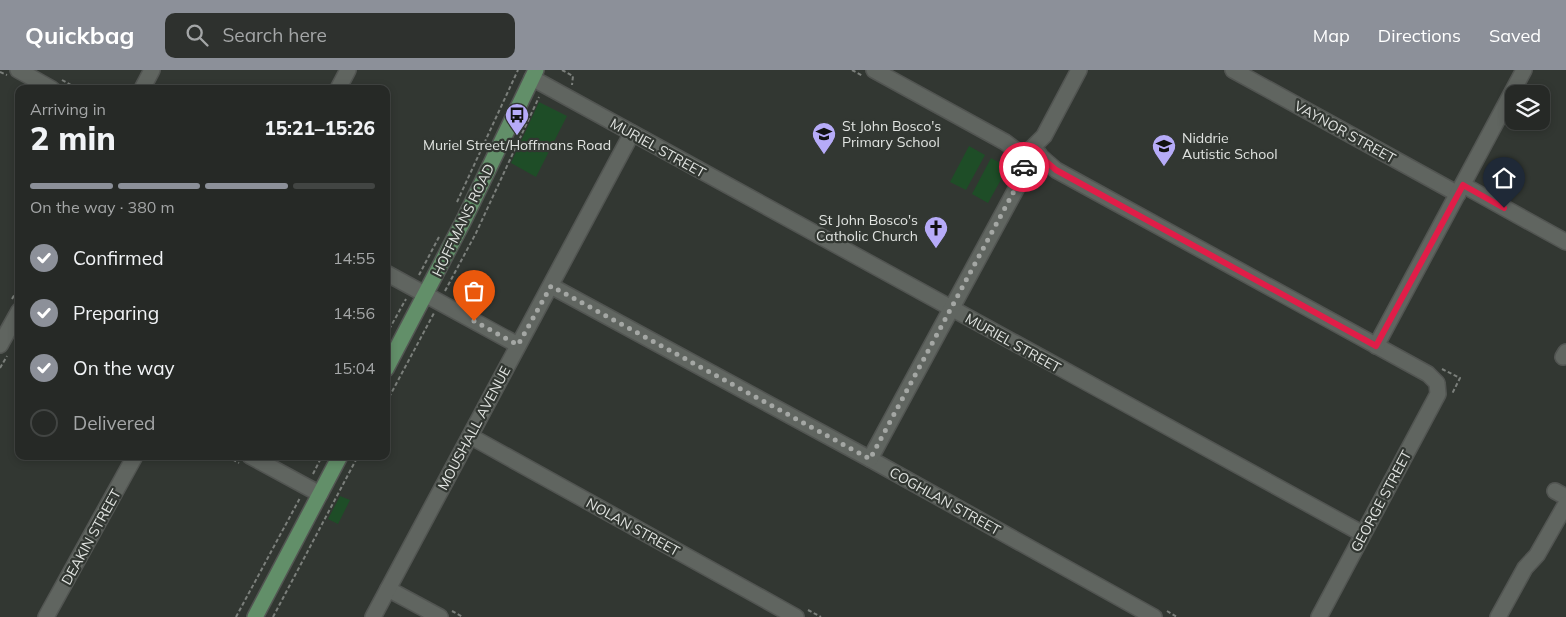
<!DOCTYPE html>
<meta charset="utf-8">
<style>
:root{--surface:#262926;--page:#2e312e;--text:#f1f3f6;--muted:#a4a6a7;--line:#424543;--accent:#8c9099}
body{margin:0;font-family:Mulish,sans-serif;background:var(--page);color:var(--text);height:100vh;display:flex;flex-direction:column;font-size:19px;white-space:nowrap}
*{box-sizing:border-box;margin:0}
p{font-size:16px;color:var(--muted)}
.icon{flex:none;width:28px;height:28px;fill:none;stroke:currentColor;stroke-width:2;stroke-linecap:round;stroke-linejoin:round}
.map{position:relative;flex:1;overflow:hidden}
.panel{position:absolute;left:15px;top:15px;width:375px;height:375px;display:flex;flex-direction:column;background:var(--surface);border-radius:10px;box-shadow:0 2px 8px #0003,0 0 0 1px var(--line)}
.panel>*{flex:none}
.buttons{position:absolute;left:1505px;top:15px;display:grid;gap:10px}
.buttons a{display:grid;place-items:center;width:45px;height:45px;border-radius:10px;background:var(--surface);box-shadow:0 2px 8px #0003,0 0 0 1px var(--line);font-size:25px}
.pin{position:absolute;display:grid;place-items:center;width:42px;height:42px;color:#fff;margin:-51px -21px;border-radius:50% 50% 50% 0;rotate:-45deg;box-shadow:0 0 5px #0007}
.pin .icon{rotate:45deg}
.courier{position:absolute;display:grid;place-items:center;width:50px;height:50px;margin:-25px;border:4px solid #e11d48;border-radius:50%;background:#fff;color:#222;box-shadow:0 1px 6px #0007}
.summary em{font-style:normal;font-weight:800}
.summary div{display:flex;flex-direction:column-reverse}
.summary{display:flex;align-items:center;justify-content:space-between;height:85px;padding:0 15px}
h1{font-size:32px;font-weight:800;line-height:38px}
.bar{display:grid;grid-template-columns:repeat(4,1fr);gap:8px 5px;align-content:center;height:60px;padding:0 15px}
.bar i{height:6px;border-radius:4px;background:var(--line)}
.bar .active{background:var(--accent)}
.bar p{grid-column:span 4}
ol{padding:0 15px;list-style:none}
li{display:flex;align-items:center;gap:15px;height:55px}
li p{margin-inline-start:auto}
li .icon{padding:5px;border-radius:50%;background:var(--accent);color:#fff;stroke-width:4}
li:last-child{color:var(--muted)}
li i{width:28px;height:28px;border:2px solid var(--line);border-radius:50%}
header{display:flex;align-items:center;gap:30px;box-sizing:border-box;height:70px;padding:0 25px;background:var(--accent);color:#fff}
header strong{font-size:24px}
nav{display:flex;gap:28px;margin-inline-start:auto;font-size:18px}
.search{width:350px;height:45px;background:var(--page);display:flex;align-items:center;gap:12px;box-sizing:border-box;padding:0 18px;border-radius:10px;color:var(--muted);font-size:19px}
.map>svg:first-child{display:block}
.green{fill:#1e4d27}
.lines{fill:none;stroke-linecap:round;stroke-linejoin:round}
.minor-casing{stroke:#525552;stroke-width:18}
.major-casing{stroke:#525552;stroke-width:18}
.path{stroke:#7b7f7b;stroke-width:2;stroke-dasharray:4 2.5;stroke-linecap:butt}
.minor{stroke:#606560;stroke-width:15}
.major{stroke:#628f69;stroke-width:15}
.done{stroke:#a4a7a4;stroke-width:5;stroke-dasharray:0 9}
.route{stroke:#e11d48;stroke-width:6}
.labels{text-anchor:middle;stroke-width:4.5;stroke-linejoin:round;paint-order:stroke}
.poi-label{font-size:14px;fill:#e1e4e1;stroke:#323732;text-anchor:start}
.street-label{font-size:14px;fill:#e1e4e1;stroke:#323732}
</style>
<header>
<strong>Quickbag</strong>
<div class="search"><svg class="icon" aria-label="search" viewBox="0 0 24 24"><circle cx="10" cy="10" r="6"/><path d="M15 15l6 6"/></svg>Search here</div>
<nav><a>Map</a><a>Directions</a><a>Saved</a></nav>
</header>
<div class="map">
<svg width="1566" height="547" viewBox="0 0 1566 547">
<rect width="100%" height="100%" fill="#323732"/>
<g class="green">
<path d="M 539,32 L 567,46 L 536,107 L 511,93 Z"/>
<path d="M 969,76 L 985,85 L 966,120 L 950,112 Z"/>
<path d="M 991,88 L 1008,97 L 988,133 L 972,124 Z"/>
<path d="M 340,426 L 350,430 L 338,454 L 328,449 Z"/>
</g>
<g class="lines">
<g class="minor-casing">
<g id="minor">
<path d="M 18,0 L 52,19"/>
<path d="M 874,0 L 1005,72 L 1025,87"/>
<path d="M 1233,0 L 1458,124"/>
<path d="M 532,8 L 1363,464"/>
<path d="M 142,19 L 152,0"/>
<path d="M 338,19 L 348,0"/>
<path d="M 1031,79 L 1044,66 L 1079,0"/>
<path d="M 1041,87 L 1039,93 L 1031,96 L 1027,93 L 1025,87 L 1029,80 L 1036,80 L 1041,87 L 1056,100 L 1428,304 L 1437,313 L 1438,324 L 1319,547"/>
<path d="M 1463,115 L 1566,172"/>
<path d="M 386,203 L 518,275"/>
<path d="M 551,216 L 870,389 L 1154,547"/>
<path d="M 0,275 L 19,241"/>
<path d="M 1376,276 L 1524,0"/>
<path d="M 1563,287 L 1566,282"/>
<path d="M 470,366 L 796,547"/>
<path d="M 250,386 L 320,424"/>
<path d="M 870,389 L 1021,110 L 1025,91"/>
<path d="M 1555,421 L 1566,427"/>
<path d="M 388,519 L 440,547"/>
<path d="M 46,547 L 135,386"/>
<path d="M 373,547 L 632,63"/>
<path d="M 1498,547 L 1525,498 L 1537,485 L 1566,434"/>
</g>
</g>
<g class="major-casing">
<g id="major">
<path d="M 386,299 L 464,150 L 536,0"/>
<path d="M 255,547 L 340,386"/>
</g>
</g>
<g class="path">
<path d="M 562,0 L 573,6 L 572,15"/>
<path d="M 852,0 L 863,6"/>
<path d="M 0,2 L 7,5"/>
<path d="M 62,10 L 78,19"/>
<path d="M 457,132 L 518,0"/>
<path d="M 419,205 L 440,165"/>
<path d="M 445,221 L 476,163 L 539,27"/>
<path d="M 12,229 L 19,217"/>
<path d="M 386,265 L 406,229"/>
<path d="M 0,298 L 7,286"/>
<path d="M 1442,299 L 1460,308 L 1452,324"/>
<path d="M 386,333 L 434,243"/>
<path d="M 227,386 L 239,393"/>
<path d="M 313,404 L 322,386"/>
<path d="M 808,540 L 821,547"/>
<path d="M 452,541 L 463,547"/>
<path d="M 1167,541 L 1177,547"/>
<path d="M 236,547 L 300,428"/>
<path d="M 273,547 L 358,386"/>
</g>
<use href="#minor" class="minor"/>
<use href="#major" class="major"/>
</g>
<g class="lines">
<path class="done" d="M 474,251 L 518,275 L 551,216 L 870,389 L 1020,110 L 1024,97"/>
<path class="route" d="M 1024,97 L 1025,91 C 1029,96 1034,97 1039,93 L 1041,87 L 1056,100 L 1376,276 L 1463,115 L 1504,138"/>
</g>
<defs>
<g id="bus-pin" transform="scale(1.25)"><path d="M0 17L-7.5 6A9.5 9.5 0 1 1 7.5 6Z" fill="#b6abf8" stroke="#323732"/><path d="M-5-6H5V4H4V6H2V4H-2V6H-4V4H-5ZM-3.5-4V0h7V-4ZM-3.5 1.2v1.5H-2V1.2ZM2 1.2v1.5H3.5V1.2Z" fill="#111"/></g>
<g id="school-pin" transform="scale(1.25)"><path d="M0 17L-7.5 6A9.5 9.5 0 1 1 7.5 6Z" fill="#b6abf8" stroke="#323732"/><path d="M0-5L7-2L0 1L-7-2ZM-4 1L0 2.5L4 1V4Q0 6-4 4Z" fill="#111"/></g>
<g id="church-pin" transform="scale(1.25)"><path d="M0 17L-7.5 6A9.5 9.5 0 1 1 7.5 6Z" fill="#b6abf8" stroke="#323732"/><path d="M-1.2-6h2.4v3.5h3.3v2.4h-3.3V6h-2.4V-.1h-3.3v-2.4h3.3Z" fill="#111"/></g>
</defs>
<g fill-rule="evenodd">
<use href="#bus-pin" x="517" y="45"/>
<use href="#school-pin" x="824" y="64"/>
<use href="#school-pin" x="1164" y="76"/>
<use href="#church-pin" x="936" y="158"/>
</g>
<g class="labels">
<g class="poi-label">
<text x="842" y="61">St John Bosco's<tspan x="842" dy="16">Primary School</tspan></text>
<text x="1182" y="73">Niddrie<tspan x="1182" dy="16">Autistic School</tspan></text>
<text x="517" y="80" text-anchor="middle">Muriel Street/Hoffmans Road</text>
<text x="918" y="155" text-anchor="end">St John Bosco's<tspan x="918" dy="16">Catholic Church</tspan></text>
</g>
<g class="street-label">
<text transform="translate(1345 62) rotate(29)" y="5">VAYNOR STREET</text>
<text transform="translate(658 78) rotate(29)" y="5">MURIEL STREET</text>
<text transform="translate(463 150) rotate(-64)" y="5">HOFFMANS ROAD</text>
<text transform="translate(1013 273) rotate(29)" y="5">MURIEL STREET</text>
<text transform="translate(474 358) rotate(-62)" y="5">MOUSHALL AVENUE</text>
<text transform="translate(945 431) rotate(29)" y="5">COGHLAN STREET</text>
<text transform="translate(1381 431) rotate(-62)" y="5">GEORGE STREET</text>
<text transform="translate(633 457) rotate(29)" y="5">NOLAN STREET</text>
<text transform="translate(91 467) rotate(-61)" y="5">DEAKIN STREET</text>
</g>
</g>
</svg>
<div class="buttons">
<a><svg class="icon" aria-label="layers" viewBox="0 0 24 24"><path d="M12 4l9 5-9 5-9-5zM3 14l9 5 9-5"/></svg></a>
</div>
<div class="pin" style="left:474px;top:251px;background:#ea580c"><svg class="icon" aria-label="bag" viewBox="0 0 24 24"><path d="M5 8h14l-1 12H6zM9 8a3 3 0 0 1 6 0"/></svg></div>
<div class="pin" style="left:1504px;top:138px;background:#1f2937"><svg class="icon" aria-label="home" viewBox="0 0 24 24"><path d="M3 11l9-7 9 7M6 9v11h12V9"/></svg></div>
<div class="courier" style="left:1024px;top:97px"><svg class="icon" aria-label="car" viewBox="0 0 24 24"><path d="M5 17H2v-5l4-1 3-4h7l3 4 3 1v5h-3M9 17h6M6 11h13"/><circle cx="7" cy="17" r="2"/><circle cx="17" cy="17" r="2"/></svg></div>
<section class="panel">
<div class="summary"><div><h1>2 min</h1><p>Arriving in</p></div><em>15:21–15:26</em></div>
<div class="bar"><i class="active"></i><i class="active"></i><i class="active"></i><i></i><p>On the way · 380 m</p></div>
<ol>
<li><svg class="icon" aria-label="check" viewBox="0 0 24 24"><path d="M5 12l5 5 9-10"/></svg>Confirmed<p>14:55</p></li>
<li><svg class="icon" aria-label="check" viewBox="0 0 24 24"><path d="M5 12l5 5 9-10"/></svg>Preparing<p>14:56</p></li>
<li><svg class="icon" aria-label="check" viewBox="0 0 24 24"><path d="M5 12l5 5 9-10"/></svg>On the way<p>15:04</p></li>
<li><i></i>Delivered</li>
</ol>
</section>
</div>
